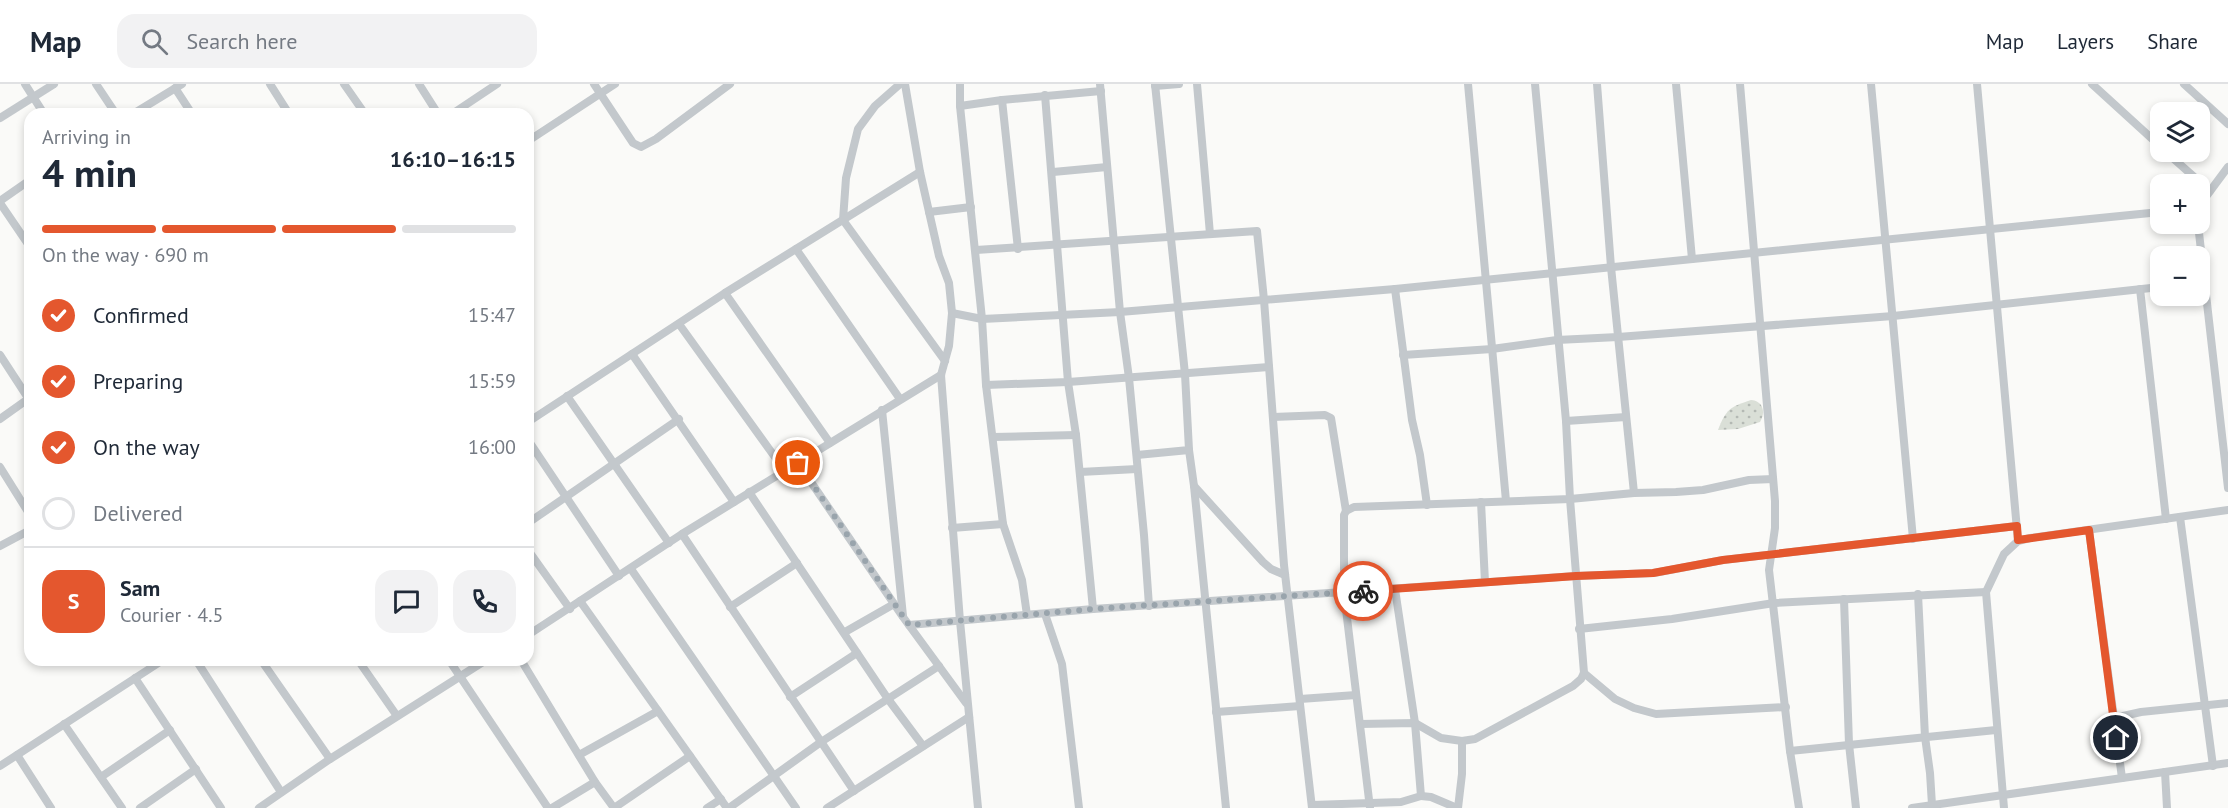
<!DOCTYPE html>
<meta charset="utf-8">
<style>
:root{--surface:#fff;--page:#f2f2f3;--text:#1f2937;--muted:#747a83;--line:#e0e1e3;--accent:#e4572e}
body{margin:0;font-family:"PT Sans",sans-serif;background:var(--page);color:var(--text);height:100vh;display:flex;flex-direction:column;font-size:22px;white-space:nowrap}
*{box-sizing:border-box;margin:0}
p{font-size:20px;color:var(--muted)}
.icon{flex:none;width:33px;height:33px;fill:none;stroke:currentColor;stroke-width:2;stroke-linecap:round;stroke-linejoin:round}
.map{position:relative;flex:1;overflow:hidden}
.panel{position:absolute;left:24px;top:24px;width:510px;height:558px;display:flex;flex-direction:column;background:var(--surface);border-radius:18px;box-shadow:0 3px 9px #0003}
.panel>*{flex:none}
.controls{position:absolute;left:2150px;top:18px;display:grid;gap:12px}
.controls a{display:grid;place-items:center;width:60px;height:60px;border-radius:12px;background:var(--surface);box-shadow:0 3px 9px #0003;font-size:30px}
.pin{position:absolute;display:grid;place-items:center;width:51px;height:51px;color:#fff;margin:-26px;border:3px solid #fff;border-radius:50%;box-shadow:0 2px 6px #0007}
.courier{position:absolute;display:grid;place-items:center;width:60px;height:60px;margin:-30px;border:4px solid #e4572e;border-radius:50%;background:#fff;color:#222;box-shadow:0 2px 8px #0007}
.overview em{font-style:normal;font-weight:700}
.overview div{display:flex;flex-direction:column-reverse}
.overview{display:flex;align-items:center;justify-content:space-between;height:102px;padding:0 18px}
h1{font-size:39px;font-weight:700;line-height:45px}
.bar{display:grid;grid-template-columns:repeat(4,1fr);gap:9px 6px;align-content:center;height:72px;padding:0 18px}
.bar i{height:8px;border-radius:4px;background:var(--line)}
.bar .on{background:var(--accent)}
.bar p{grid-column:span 4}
.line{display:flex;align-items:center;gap:15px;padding:0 18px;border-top:2px solid var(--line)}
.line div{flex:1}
.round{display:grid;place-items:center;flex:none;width:63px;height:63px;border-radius:18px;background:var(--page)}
ol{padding:0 18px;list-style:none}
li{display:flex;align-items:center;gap:18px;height:66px}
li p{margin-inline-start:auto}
li .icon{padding:6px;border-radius:50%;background:var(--accent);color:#fff;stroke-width:4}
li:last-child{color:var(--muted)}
li i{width:33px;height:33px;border:3px solid var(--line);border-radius:50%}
header{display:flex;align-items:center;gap:36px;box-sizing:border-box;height:84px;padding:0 30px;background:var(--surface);border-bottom:2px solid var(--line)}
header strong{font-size:28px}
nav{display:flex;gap:33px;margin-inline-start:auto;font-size:21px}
.search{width:420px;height:54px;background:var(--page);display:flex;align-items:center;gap:15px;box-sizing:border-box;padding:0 21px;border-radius:18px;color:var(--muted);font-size:22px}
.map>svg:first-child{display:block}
.grass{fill:url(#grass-dots)}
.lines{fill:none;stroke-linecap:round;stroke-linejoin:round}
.minor{stroke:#c3c8cc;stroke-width:8}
.done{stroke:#99a4ac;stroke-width:6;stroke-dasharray:0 10.8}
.route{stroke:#e4572e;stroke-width:8}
</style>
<header>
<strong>Map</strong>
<div class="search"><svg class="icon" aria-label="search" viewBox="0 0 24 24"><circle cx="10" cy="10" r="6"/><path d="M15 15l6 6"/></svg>Search here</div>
<nav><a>Map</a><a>Layers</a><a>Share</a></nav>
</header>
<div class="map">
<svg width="2228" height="724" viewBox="0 0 2228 724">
<defs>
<pattern id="grass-dots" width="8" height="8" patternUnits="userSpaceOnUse" patternTransform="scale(1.5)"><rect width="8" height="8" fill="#dadfd7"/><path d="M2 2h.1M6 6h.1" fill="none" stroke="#b4b9b4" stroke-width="1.8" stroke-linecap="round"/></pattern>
</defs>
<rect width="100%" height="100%" fill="#fafaf8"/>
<path class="grass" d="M 1751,316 C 1763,317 1766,328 1760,338 L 1738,345 L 1718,346 C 1726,325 1730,323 1751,316 Z"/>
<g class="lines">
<g class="minor">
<path d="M 25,0 L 44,30"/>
<path d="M 96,0 L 116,30"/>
<path d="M 270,0 L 289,30"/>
<path d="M 344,0 L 365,30"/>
<path d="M 419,0 L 438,30"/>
<path d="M 594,0 L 633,59 L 641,63 L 656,55 L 730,0"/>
<path d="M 900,0 L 875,22 L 858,45 L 846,94 L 843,136 L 945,277"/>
<path d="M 905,0 L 920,88 L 939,172 L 949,199 L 952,229 L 949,262 L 941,291 L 960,537 L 978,724"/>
<path d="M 960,0 L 960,22 L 982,235 L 986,301 L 1003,440 L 1022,496 L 1027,531"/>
<path d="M 1100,0 L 1120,228 L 1129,294 L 1144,451 L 1149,522"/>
<path d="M 1197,0 L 1210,150"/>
<path d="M 1468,0 L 1506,417"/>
<path d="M 1597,0 L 1611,183 L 1634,409"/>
<path d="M 1676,0 L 1692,175"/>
<path d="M 1740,0 L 1775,417 L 1775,444 L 1769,486 L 1790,667 L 1799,724"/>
<path d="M 1871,0 L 1913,455"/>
<path d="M 1977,0 L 2018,457"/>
<path d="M 2092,0 L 2160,62"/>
<path d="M 2184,0 L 2228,40"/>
<path d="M 1155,2 L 1179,0"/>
<path d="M 175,4 L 192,30"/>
<path d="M 1045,11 L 1068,298 L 1076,351 L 1093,525"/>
<path d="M 1002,16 L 1018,165"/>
<path d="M 960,22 L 1002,16 L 1101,7"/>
<path d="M 133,30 L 182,0"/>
<path d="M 452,30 L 497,0"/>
<path d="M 0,34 L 54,0"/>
<path d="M 528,57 L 615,0"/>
<path d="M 2166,68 L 2210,107"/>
<path d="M 1053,88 L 1107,83"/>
<path d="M 0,117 L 30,96"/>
<path d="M 0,119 L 30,163"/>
<path d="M 2199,122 L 2228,83"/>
<path d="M 929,128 L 971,123"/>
<path d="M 2198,140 L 2228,404"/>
<path d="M 796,165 L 900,315"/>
<path d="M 976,166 L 1257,147 L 1264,216 L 1284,481 L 1312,724"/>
<path d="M 1395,205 L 1412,336 L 1420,371 L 1427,421"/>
<path d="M 2140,205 L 2166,435"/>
<path d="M 725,209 L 830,359"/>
<path d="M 952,229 L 982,235 L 1120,228 L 1395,205 L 2160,128"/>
<path d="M 679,240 L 785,387"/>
<path d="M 632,270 L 734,418"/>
<path d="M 0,271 L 30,317"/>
<path d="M 1403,271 L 1492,265 L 1557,256 L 1618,253 L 1893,232 L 2160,203"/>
<path d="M 986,301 L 1068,298 L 1269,283"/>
<path d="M 567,312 L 669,459"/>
<path d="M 882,326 L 903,532"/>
<path d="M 1273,333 L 1325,331 L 1331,334 L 1346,427 L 1344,431 L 1344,509 L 1370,724"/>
<path d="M 0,335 L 28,315"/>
<path d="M 1566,337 L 1626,333"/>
<path d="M 528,338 L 725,209 L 920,88"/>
<path d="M 993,353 L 1076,351"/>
<path d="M 528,356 L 619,492"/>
<path d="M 1189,366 L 1194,402 L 1263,478 L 1271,485 L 1285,491"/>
<path d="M 1137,371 L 1189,366 L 1185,290 L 1155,0"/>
<path d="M 798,379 L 903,533 L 966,619"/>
<path d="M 0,383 L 30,431"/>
<path d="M 1080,388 L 1137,385"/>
<path d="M 1194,402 L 1226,724"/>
<path d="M 749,408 L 888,615 L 923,662"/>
<path d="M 1481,418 L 1485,498"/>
<path d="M 1346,427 L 1354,423 L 1570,415 L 1634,409 L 1676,408 L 1703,406 L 1749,396 L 1773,395"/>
<path d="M 2180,433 L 2213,682"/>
<path d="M 528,439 L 679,335"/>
<path d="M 952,444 L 1003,440"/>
<path d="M 2089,446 L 2122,694"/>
<path d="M 682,450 L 854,707"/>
<path d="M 0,462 L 30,446"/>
<path d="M 528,466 L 570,525"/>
<path d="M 631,485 L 796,724"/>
<path d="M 1918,510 L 1925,653 L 1930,689 L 1932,721"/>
<path d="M 1844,515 L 1849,660 L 1856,724"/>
<path d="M 580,517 L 727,724"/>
<path d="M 730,523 L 797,479"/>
<path d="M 1045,530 L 1062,580 L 1079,724"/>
<path d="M 909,541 L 1093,525 L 1576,492 L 1654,489 L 1723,476 L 2017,442"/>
<path d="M 1579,545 L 1672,535 L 1774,519 L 1986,508"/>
<path d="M 845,548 L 894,520"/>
<path d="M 528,551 L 682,450 L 941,291"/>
<path d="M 196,576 L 281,708"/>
<path d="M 261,576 L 330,675"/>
<path d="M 358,576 L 397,632"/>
<path d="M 449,576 L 548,724"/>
<path d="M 521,576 L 595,698 L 614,724 L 690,672"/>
<path d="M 1584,589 L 1615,615 L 1634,624 L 1656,630 L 1786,623"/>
<path d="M 135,594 L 221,724"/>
<path d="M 790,613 L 857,569"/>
<path d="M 1300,615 L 1356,611"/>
<path d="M 1216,628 L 1300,622"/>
<path d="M 2114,634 L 2141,628 L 2228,619"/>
<path d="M 64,640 L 122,724"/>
<path d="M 1360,640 L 1415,639 L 1441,654 L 1462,657 L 1475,655 L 1573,602 L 1581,595 L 1584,589 L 1570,415 L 1566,337 L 1535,0"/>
<path d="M 1790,667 L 1996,646"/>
<path d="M 17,671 L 51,724"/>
<path d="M 579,671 L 658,627"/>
<path d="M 0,682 L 163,576"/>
<path d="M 2165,688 L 2167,724"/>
<path d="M 101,693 L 170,646"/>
<path d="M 1421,712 L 1431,713 L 1457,724"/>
<path d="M 1312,721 L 1401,718 L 1421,712 L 1415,639 L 1395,505"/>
<path d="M 140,724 L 196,685"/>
<path d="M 259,724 L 330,675 L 486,576"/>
<path d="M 552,724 L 595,698"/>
<path d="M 707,724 L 721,715"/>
<path d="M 729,724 L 821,658 L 939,582"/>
<path d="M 827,724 L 969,633"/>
<path d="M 1458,724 L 1462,690 L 1462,657"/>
<path d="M 1912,724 L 2228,679"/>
<path d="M 2004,724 L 1986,508 L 2004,470 L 2018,457 L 2030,454 L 2228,426"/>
</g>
</g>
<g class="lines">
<path class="done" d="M 798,379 L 909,541 L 1093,525 L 1363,507"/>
<path class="route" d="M 1363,507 L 1576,492 L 1653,489 L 1723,476 L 2017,442 L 2018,456 L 2089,446 L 2116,654"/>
</g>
</svg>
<div class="controls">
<a><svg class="icon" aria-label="layers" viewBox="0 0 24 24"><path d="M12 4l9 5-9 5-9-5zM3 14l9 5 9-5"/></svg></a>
<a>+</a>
<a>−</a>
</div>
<div class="pin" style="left:798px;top:379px;background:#ea580c"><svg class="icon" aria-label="bag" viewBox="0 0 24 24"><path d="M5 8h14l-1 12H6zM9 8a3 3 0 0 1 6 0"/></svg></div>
<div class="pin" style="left:2116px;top:654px;background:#1f2937"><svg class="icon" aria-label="home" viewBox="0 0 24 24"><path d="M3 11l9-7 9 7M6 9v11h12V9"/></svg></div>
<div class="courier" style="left:1363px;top:507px"><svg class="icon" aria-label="bike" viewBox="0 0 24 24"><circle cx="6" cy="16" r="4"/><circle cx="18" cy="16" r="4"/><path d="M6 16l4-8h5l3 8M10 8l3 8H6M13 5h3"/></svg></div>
<section class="panel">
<div class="overview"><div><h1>4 min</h1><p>Arriving in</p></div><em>16:10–16:15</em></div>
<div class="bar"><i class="on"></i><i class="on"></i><i class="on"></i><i></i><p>On the way · 690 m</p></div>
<ol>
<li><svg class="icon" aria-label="check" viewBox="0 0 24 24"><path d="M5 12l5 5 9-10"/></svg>Confirmed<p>15:47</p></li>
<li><svg class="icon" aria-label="check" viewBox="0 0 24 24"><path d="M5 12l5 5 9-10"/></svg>Preparing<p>15:59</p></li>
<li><svg class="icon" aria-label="check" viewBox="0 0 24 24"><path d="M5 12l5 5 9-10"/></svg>On the way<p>16:00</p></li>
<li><i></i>Delivered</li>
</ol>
<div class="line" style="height:108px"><b class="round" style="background:var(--accent);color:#fff">S</b><div><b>Sam</b><p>Courier · 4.5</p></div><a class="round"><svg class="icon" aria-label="chat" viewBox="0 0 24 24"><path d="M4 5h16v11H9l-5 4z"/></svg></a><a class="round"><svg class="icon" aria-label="phone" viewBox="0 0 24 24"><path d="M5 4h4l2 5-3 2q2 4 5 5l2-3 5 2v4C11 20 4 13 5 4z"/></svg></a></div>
</section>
</div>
